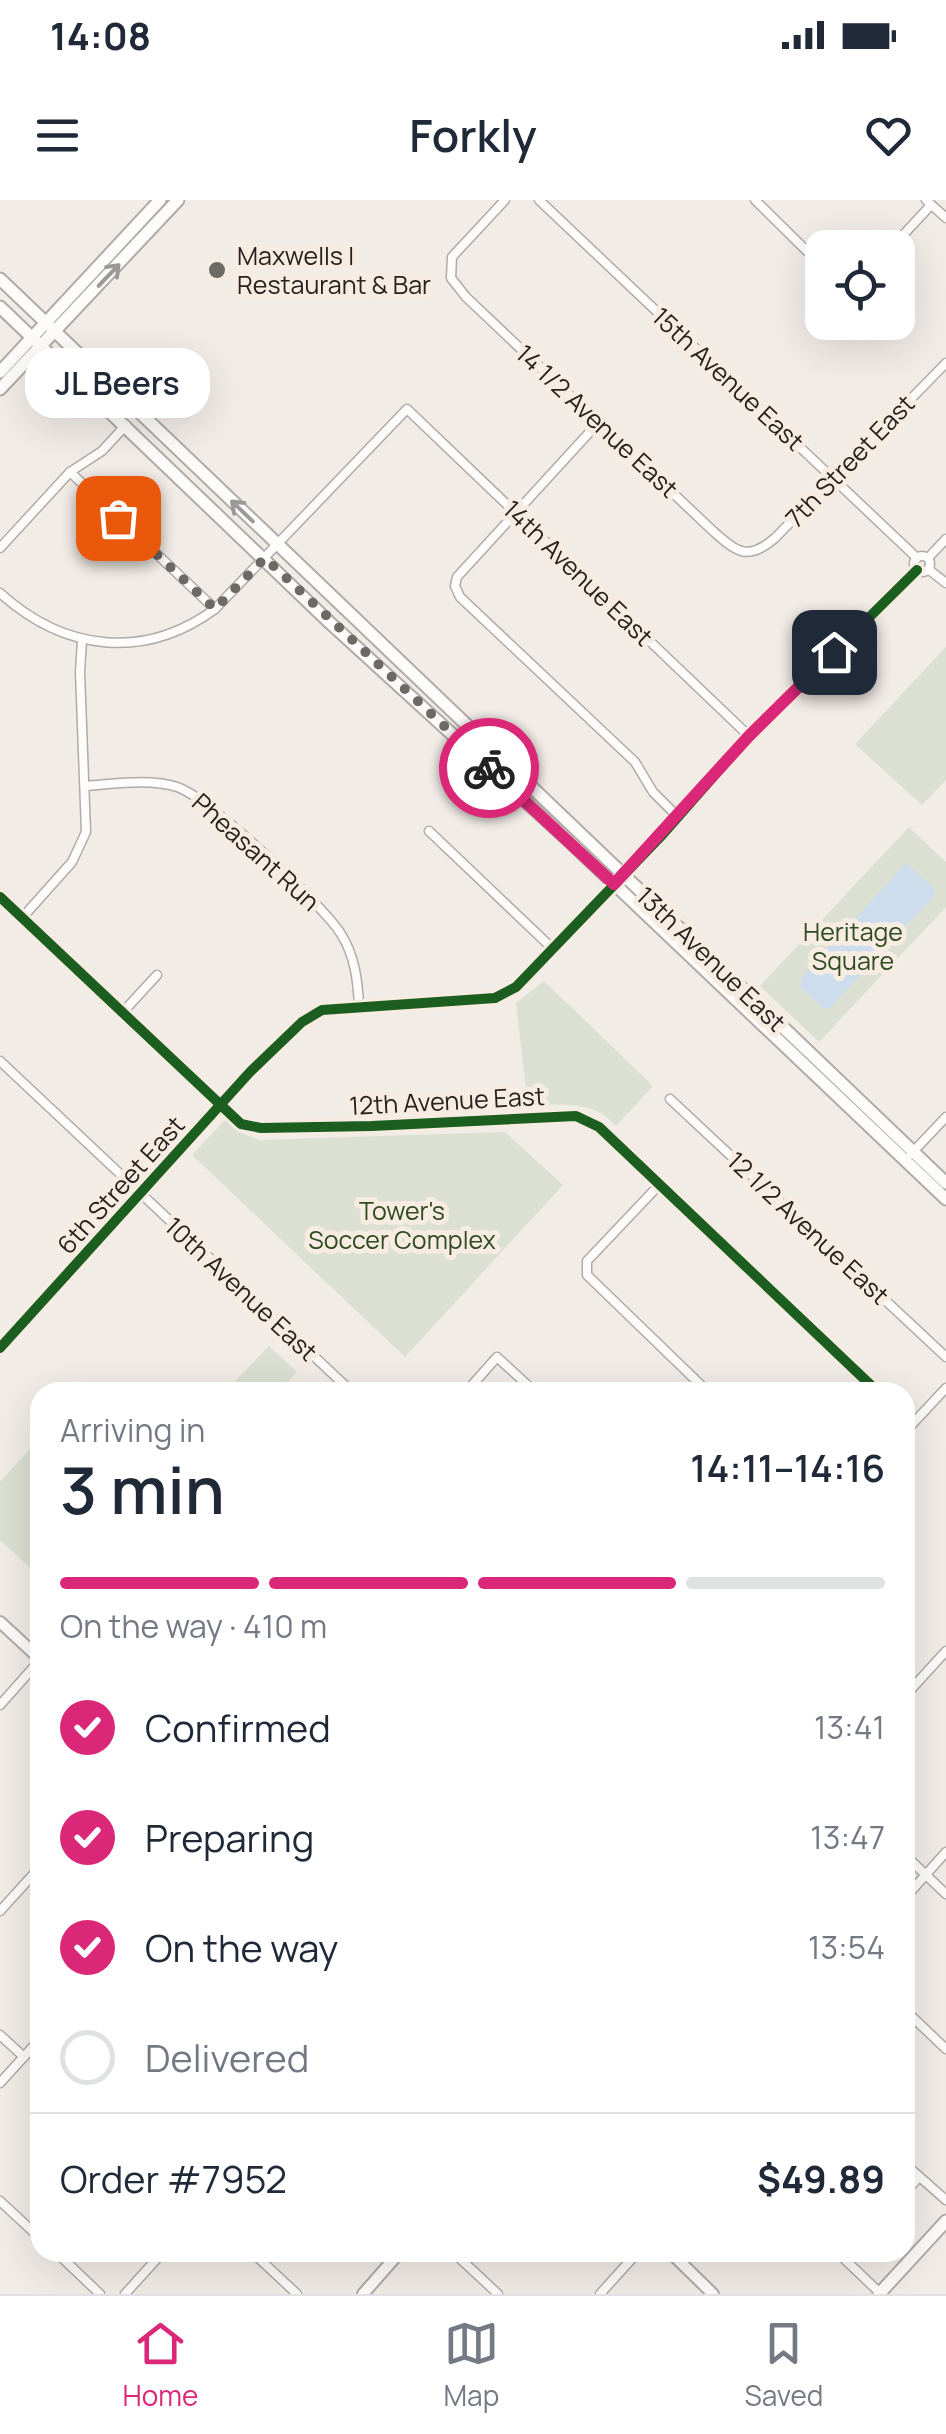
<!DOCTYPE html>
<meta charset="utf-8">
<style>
:root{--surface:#fff;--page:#f2f2f3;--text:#1f2937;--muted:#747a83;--line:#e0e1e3;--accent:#db2777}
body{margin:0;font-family:Manrope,sans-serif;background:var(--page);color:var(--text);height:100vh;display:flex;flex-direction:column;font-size:38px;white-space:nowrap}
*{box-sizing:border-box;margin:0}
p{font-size:32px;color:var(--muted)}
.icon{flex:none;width:55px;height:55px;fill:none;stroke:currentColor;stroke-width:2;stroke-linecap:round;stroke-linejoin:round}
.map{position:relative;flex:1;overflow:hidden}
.drawer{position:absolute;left:30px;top:1182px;width:885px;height:880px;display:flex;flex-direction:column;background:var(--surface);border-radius:30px;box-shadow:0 10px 40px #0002}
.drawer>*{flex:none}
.buttons{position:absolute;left:805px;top:30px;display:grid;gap:20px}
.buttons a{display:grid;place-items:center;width:110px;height:110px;border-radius:20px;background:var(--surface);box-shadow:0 10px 40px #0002;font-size:50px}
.pin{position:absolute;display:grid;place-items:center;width:85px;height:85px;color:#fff;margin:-42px;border-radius:20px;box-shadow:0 5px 15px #0006}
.courier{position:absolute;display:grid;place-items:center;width:100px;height:100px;margin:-50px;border:8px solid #db2777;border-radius:50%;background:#fff;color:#222;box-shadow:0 2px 12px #0007}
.bubble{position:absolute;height:70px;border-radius:30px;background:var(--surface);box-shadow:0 10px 40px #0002;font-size:32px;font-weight:600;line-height:70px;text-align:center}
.head em{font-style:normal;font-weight:600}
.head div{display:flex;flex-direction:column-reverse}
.head{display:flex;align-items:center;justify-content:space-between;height:170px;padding:0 30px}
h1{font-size:65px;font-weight:600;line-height:75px}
.bar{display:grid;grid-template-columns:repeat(4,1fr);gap:15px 10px;align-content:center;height:120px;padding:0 30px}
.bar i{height:12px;border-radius:8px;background:var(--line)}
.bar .on{background:var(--accent)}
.bar p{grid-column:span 4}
.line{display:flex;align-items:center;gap:25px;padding:0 30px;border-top:2px solid var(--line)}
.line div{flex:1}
ol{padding:0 30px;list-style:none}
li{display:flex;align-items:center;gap:30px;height:110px}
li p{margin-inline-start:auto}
li .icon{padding:10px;border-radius:50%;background:var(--accent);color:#fff;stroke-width:4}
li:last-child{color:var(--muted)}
li i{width:55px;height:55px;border:5px solid var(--line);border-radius:50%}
.status{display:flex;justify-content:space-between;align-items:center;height:70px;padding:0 50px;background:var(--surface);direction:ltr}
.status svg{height:28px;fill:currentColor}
header{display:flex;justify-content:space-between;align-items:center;height:130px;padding:0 30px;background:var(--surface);font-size:45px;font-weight:600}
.menu{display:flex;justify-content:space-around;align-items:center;height:140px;border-top:2px solid var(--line);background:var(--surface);font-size:28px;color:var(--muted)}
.menu a{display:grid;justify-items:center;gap:5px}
.menu .on{color:var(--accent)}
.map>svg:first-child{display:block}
.green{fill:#dbe0d3}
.water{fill:#cddded}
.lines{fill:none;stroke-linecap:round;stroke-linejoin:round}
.minor-casing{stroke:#afaba7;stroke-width:11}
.tertiary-casing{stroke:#afaba7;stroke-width:14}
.secondary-casing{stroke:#afaba7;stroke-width:15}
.minor{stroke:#fdfcfb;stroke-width:8}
.tertiary{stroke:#fdfcfb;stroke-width:10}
.secondary{stroke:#fdfcfb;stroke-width:11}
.cycleway-casing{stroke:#f7ece2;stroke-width:16}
.cycleway{stroke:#1b5e20;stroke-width:10}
.oneway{stroke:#9c9a98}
.done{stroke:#6d6965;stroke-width:10;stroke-dasharray:0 18}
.route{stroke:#db2777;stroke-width:12}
.poi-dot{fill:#6d6965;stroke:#f7ece2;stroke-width:4}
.labels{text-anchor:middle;stroke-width:10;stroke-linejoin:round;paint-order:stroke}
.poi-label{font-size:25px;fill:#26221f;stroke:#f7ece2;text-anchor:start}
.street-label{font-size:25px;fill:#26221f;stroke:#f7ece2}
.park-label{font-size:25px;fill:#304b21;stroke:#f7ece2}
</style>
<div class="status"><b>14:08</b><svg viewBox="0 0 49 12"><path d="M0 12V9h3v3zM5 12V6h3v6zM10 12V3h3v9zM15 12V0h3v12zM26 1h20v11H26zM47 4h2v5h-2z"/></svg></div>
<header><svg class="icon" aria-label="menu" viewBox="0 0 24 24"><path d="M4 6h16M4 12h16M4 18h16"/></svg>Forkly<svg class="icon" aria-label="heart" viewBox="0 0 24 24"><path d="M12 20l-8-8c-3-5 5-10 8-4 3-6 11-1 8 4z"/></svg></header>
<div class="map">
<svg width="946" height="2094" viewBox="0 0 946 2094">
<rect width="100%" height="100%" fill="#f2ece7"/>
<g class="green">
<path d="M 946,447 L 946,580 L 922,605 L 855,544 Z"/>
<path d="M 909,627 L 946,662 L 946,707 L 819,842 L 760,786 Z"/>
<path d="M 544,781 L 653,886 L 616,926 C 595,900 558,904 528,906 L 516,803 Z"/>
<path d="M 225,920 L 238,932 L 260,940 L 505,932 L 563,985 L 405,1157 L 192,955 Z"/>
<path d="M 269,1146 L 297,1172 L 277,1192 L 225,1192 Z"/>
<path d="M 40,1238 L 40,1377 L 0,1340 L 0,1282 Z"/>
</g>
<path class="water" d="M 906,663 L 935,689 L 933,697 L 829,809 L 823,808 L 800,787 L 803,776 Z"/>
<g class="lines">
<g class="minor-casing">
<g id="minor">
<path d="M 505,0 L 452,57 L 451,78 L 466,97 L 714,332 C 738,353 748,361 775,338 L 946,163"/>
<path d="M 539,0 L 917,358"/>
<path d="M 755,0 L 822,66"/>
<path d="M 926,0 L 946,18"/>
<path d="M 891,48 L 931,5"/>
<path d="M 598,223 L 457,377 L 455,386 L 460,397 L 635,562 L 653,592 L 678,617"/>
<path d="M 70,272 L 215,409"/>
<path d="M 0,348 L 70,272 L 102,251 L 126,225"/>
<circle cx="922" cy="364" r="8"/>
<path d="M 928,358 L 946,339"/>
<path d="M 928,369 L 946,383"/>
<path d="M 0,393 C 64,451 144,461 215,409 L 407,209 L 749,536"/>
<path d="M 86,586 C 114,584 150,578 177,587 C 207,596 324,706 341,734 C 355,756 358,782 359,807"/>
<path d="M 429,631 L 553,749"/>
<path d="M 0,697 L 241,924 L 261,928 L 372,926 L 576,916 L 599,927 L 878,1192"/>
<path d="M 22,718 L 72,662 L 86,632 L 80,472 L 82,440"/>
<path d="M 122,813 L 157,775"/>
<path d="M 0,861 L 352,1192"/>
<path d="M 670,899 L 946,1157"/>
<path d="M 911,954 L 946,917"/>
<path d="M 660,984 L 587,1061 L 587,1075 L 708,1192"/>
<path d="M 0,1148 L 250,872 L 302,822 L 322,810 L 495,798 L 516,787 L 663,634 L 749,536 L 917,370"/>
<path d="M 466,1192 L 497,1157 L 535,1192"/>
<path d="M 905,1232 L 946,1188"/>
<path d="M 905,1496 L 946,1451"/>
<path d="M 0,1505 L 40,1460"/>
<path d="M 905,1655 L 946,1694"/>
<path d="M 905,1698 L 946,1652"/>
<path d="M 0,1711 L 40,1667"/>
<path d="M 905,1810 L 946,1849"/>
<path d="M 0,1835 L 24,1857"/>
<path d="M 0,1883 L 40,1839"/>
<path d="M 905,1964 L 946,2000"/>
<path d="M 905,1993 L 919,1977"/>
<path d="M 0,2001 L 40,2038"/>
<path d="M 56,2052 L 100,2094"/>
<path d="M 252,2052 L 297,2094"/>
<path d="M 453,2052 L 498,2094"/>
<path d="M 837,2052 L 880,2093"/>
<path d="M 125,2094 L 163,2052"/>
<path d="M 600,2094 L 638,2052"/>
</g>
</g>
<g class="tertiary-casing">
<g id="tertiary">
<path d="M 0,1422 L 40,1459"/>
<path d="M 670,2052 L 713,2094"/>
<path d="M 363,2094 L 400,2052"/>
</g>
</g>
<g class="secondary-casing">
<g id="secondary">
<path d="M 0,79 L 946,983"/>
<path d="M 0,107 L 329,422 L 568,640 L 946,999"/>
<path d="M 0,172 L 160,0"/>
<path d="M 0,189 L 178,0"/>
<path d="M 879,2094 L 946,2021"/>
</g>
</g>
<use href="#minor" class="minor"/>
<use href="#tertiary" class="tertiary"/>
<use href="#secondary" class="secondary"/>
<g class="cycleway-casing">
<g id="cycleway">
<path d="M 0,697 L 241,924 L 261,928 L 372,926 L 576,916 L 599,927 L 878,1192"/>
<path d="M 0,1148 L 250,872 L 302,822 L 322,810 L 495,798 L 516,787 L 663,634 L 749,536 L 917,370"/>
</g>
</g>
<use href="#cycleway" class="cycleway"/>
</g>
<defs><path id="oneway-shaft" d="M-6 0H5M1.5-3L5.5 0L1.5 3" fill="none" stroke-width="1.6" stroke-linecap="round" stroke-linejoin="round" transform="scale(2.5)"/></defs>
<g class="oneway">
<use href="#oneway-shaft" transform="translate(109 75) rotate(-46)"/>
<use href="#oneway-shaft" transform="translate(242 311) rotate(-136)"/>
</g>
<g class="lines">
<path class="done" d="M 118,318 L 215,409 L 265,358 L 489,568"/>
<path class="route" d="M 489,568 L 614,684 L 749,536 L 834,452"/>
</g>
<circle class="poi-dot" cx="217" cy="70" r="10"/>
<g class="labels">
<g class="poi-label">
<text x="237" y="65">Maxwells |<tspan x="237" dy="29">Restaurant &amp; Bar</tspan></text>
</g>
<g class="street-label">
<text transform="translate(728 179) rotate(43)" y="9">15th Avenue East</text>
<text transform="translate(597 221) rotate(43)" y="9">14 1/2 Avenue East</text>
<text transform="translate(850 261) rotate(-46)" y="9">7th Street East</text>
<text transform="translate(578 373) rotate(44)" y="9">14th Avenue East</text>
<text transform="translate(256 652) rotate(42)" y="9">Pheasant Run</text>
<text transform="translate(711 759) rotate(44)" y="9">13th Avenue East</text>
<text transform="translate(447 901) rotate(-3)" y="9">12th Avenue East</text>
<text transform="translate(121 985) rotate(-48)" y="9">6th Street East</text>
<text transform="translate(808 1028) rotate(43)" y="9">12 1/2 Avenue East</text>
<text transform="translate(241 1089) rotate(43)" y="9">10th Avenue East</text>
</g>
<g class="park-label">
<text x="853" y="741">Heritage<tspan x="853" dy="29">Square</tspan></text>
<text x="402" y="1020">Tower's<tspan x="402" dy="29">Soccer Complex</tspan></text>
</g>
</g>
</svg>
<div class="buttons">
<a><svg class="icon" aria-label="locate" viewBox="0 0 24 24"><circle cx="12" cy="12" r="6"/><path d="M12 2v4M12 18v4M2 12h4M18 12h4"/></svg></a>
</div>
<div class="pin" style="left:118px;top:318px;background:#ea580c"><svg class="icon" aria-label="bag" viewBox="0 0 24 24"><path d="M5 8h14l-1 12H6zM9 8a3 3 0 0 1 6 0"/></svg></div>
<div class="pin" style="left:834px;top:452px;background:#1f2937"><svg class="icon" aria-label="home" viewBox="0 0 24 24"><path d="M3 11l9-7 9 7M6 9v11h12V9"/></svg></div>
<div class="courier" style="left:489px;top:568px"><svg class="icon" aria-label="bike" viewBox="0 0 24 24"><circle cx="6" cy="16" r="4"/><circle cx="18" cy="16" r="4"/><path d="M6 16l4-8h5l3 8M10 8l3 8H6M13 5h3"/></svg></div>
<div class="bubble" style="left:25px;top:148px;width:185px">JL Beers</div>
<section class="drawer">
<div class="head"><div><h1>3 min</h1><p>Arriving in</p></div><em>14:11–14:16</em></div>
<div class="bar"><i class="on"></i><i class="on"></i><i class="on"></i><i></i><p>On the way · 410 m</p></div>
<ol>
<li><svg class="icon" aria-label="check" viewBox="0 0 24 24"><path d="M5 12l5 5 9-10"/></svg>Confirmed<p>13:41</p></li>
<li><svg class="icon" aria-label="check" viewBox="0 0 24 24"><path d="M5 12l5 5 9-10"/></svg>Preparing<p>13:47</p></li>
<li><svg class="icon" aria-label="check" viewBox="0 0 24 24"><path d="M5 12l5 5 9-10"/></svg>On the way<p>13:54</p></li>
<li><i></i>Delivered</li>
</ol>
<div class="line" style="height:130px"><div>Order #7952</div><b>$49.89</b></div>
</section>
</div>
<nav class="menu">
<a class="on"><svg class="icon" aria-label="home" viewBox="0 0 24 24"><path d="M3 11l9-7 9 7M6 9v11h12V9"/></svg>Home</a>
<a><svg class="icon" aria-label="map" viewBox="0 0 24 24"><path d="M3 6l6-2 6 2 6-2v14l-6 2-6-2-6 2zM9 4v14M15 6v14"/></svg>Map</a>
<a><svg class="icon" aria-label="saved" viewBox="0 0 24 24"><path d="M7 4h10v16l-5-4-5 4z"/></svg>Saved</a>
</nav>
